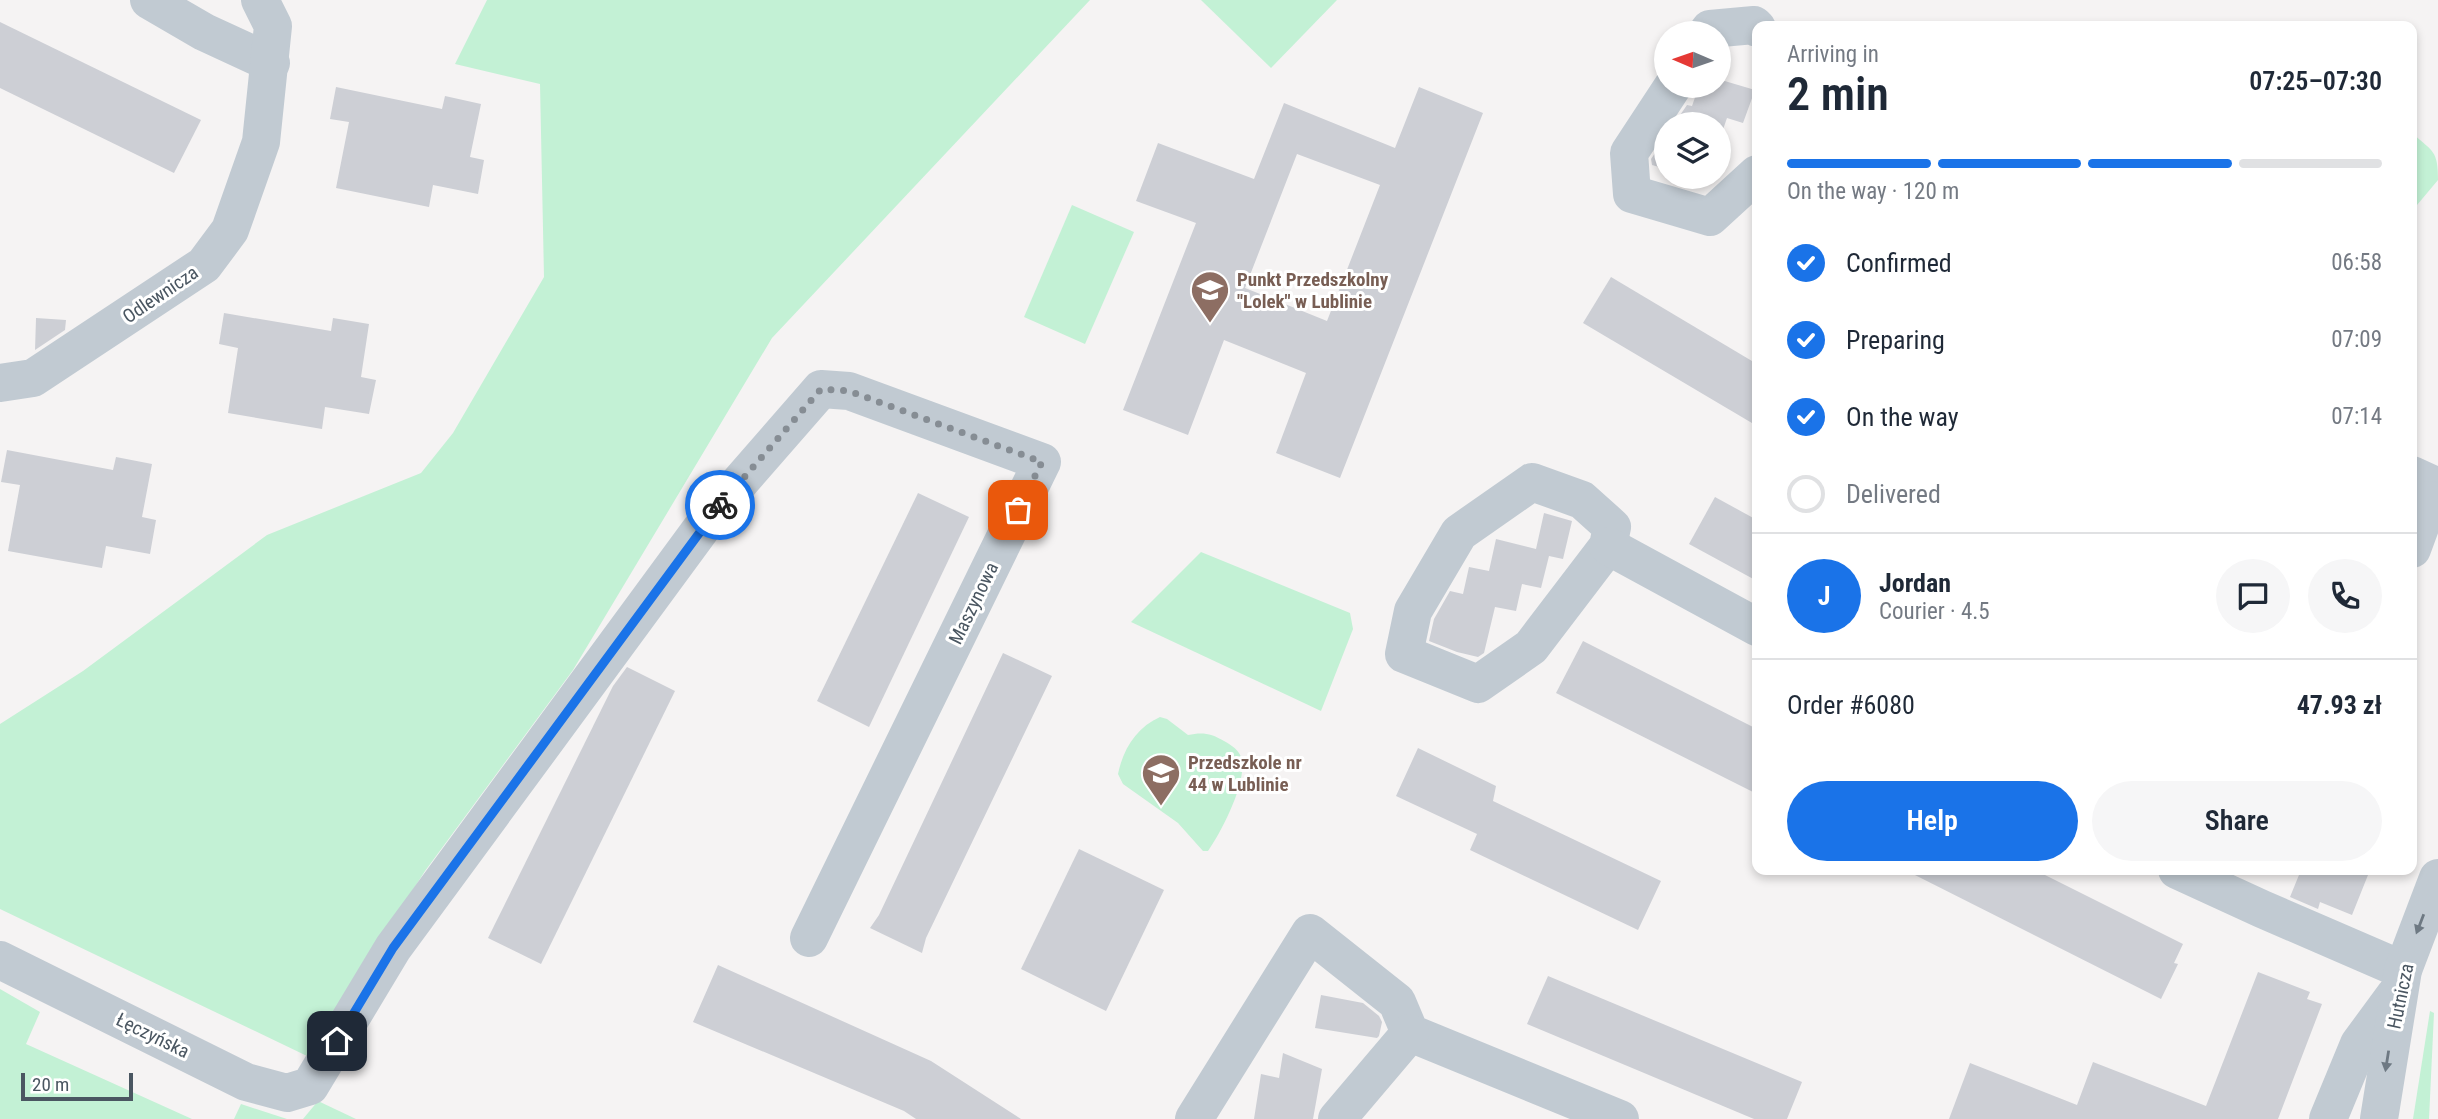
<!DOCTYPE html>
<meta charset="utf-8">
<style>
:root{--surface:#fff;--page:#f6f6f7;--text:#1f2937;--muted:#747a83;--line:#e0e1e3;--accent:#1a73e8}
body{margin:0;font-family:"Roboto Condensed",sans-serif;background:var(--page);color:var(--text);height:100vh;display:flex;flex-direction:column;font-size:26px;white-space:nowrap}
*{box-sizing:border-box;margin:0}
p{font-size:23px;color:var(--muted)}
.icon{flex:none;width:38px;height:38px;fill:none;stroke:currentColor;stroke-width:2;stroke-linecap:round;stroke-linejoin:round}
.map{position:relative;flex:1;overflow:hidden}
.panel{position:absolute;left:1752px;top:21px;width:665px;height:854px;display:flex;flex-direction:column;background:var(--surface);border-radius:14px;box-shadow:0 4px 10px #0003}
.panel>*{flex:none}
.needle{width:46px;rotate:272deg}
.tools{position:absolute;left:1654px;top:21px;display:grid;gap:14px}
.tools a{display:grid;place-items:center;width:77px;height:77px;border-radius:50%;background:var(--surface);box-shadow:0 4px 10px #0003;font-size:35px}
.scale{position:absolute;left:21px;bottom:18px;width:112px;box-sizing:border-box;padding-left:7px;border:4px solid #4a5661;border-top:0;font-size:19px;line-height:24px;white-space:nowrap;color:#4a5661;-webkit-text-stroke:5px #fff;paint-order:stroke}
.pin{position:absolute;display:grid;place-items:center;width:60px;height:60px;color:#fff;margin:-30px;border-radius:14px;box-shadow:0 4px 10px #0006}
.courier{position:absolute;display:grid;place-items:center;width:70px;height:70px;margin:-35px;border:5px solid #1a73e8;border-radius:50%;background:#fff;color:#222;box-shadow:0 2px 9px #0007}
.summary em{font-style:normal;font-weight:600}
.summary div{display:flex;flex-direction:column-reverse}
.summary{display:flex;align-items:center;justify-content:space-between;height:119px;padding:0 35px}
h1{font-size:46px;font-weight:600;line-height:52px}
.bar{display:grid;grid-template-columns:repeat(4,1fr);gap:10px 7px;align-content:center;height:84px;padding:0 35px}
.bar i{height:9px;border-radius:5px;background:var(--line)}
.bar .current{background:var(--accent)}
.bar p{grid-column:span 4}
.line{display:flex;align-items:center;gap:18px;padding:0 35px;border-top:2px solid var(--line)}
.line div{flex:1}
.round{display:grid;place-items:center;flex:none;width:74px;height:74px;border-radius:37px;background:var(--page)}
ol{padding:0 35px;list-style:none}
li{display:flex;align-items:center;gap:21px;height:77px}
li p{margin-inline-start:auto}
li .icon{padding:7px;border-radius:50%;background:var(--accent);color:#fff;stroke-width:4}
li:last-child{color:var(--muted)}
li i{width:38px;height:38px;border:4px solid var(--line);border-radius:50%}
.primary-button{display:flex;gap:14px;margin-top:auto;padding:14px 35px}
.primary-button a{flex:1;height:80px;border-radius:42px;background:var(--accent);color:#fff;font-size:28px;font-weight:600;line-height:80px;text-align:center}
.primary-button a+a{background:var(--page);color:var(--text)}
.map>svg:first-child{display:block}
.green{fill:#c3f1d5}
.building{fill:#cdcfd5;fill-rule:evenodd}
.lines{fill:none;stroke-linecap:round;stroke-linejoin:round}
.minor{stroke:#c1cad2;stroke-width:38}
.oneway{fill:#6e7983}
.done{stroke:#868d94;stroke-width:7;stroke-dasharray:0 12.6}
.route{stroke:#1a73e8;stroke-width:9}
.labels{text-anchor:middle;stroke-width:6;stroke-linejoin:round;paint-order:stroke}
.education-label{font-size:19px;font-weight:bold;fill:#785e54;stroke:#fff;text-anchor:start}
.street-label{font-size:19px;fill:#4a5661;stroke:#fff}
</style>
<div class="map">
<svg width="2438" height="1119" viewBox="0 0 2438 1119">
<rect width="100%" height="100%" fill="#f5f3f3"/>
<g class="green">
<path d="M 487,0 L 1090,0 L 772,338 L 573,670 L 425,871 L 307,1056 L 0,909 L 0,724 L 83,671 L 267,535 L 421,473 L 453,433 L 544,277 L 540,84 L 455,64 Z"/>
<path d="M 1201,0 L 1337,0 L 1271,68 Z"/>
<path d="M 2412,133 C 2433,152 2438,150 2438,180 L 2412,211 Z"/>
<path d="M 1072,205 L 1134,232 L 1085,344 L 1024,317 Z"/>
<path d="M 1201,552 L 1350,613 L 1353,629 L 1321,711 L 1131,622 Z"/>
<path d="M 1160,717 L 1167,719 L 1188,735 C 1202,732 1211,733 1224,741 C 1231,745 1240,750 1242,760 C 1246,784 1222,831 1208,851 L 1203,851 L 1178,823 L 1123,784 L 1118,774 C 1123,749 1137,727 1160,717 Z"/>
<path d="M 0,989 L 40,1012 L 26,1044 L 192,1119 L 0,1119 Z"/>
<path d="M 2430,1011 L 2434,1013 L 2429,1119 L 2413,1119 Z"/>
<path d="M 318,1101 L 356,1119 L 303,1119 Z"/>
<path d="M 241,1104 L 287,1119 L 234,1119 Z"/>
</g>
<g class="building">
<path d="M 0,22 L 201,120 L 174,173 L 0,88 Z"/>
<path d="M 1718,79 L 1755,90 L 1743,123 L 1727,118 L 1718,144 L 1718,124 L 1674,124 L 1687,105 L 1692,106 L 1699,86 L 1718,86 Z"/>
<path d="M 336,87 L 442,109 L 445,96 L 481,104 L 470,157 L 484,160 L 478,194 L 433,185 L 429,207 L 336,188 L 349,122 L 330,119 Z"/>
<path d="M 1419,87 L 1483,113 L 1340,478 L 1276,453 L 1306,373 L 1224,340 L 1188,435 L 1123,410 L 1196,223 L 1136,201 L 1158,143 L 1254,179 L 1284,103 L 1395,148 ZM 1297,154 L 1380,185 L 1327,321 L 1245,288 Z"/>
<path d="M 1666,137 L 1666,169 L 1652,165 L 1651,159 Z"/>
<path d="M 1611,277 L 1757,364 L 1757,426 L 1583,323 Z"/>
<path d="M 224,313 L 331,331 L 333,318 L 369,324 L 361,377 L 376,380 L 369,414 L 325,407 L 322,429 L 228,413 L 238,348 L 219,344 Z"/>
<path d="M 36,318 L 66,320 L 65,330 L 35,350 Z"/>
<path d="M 7,450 L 113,470 L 116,457 L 152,464 L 142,517 L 156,520 L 150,554 L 106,546 L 102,568 L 8,551 L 20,485 L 1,482 Z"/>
<path d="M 918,493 L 969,517 L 869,727 L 817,701 Z"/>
<path d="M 1715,497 L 1757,520 L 1757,581 L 1689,544 Z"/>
<path d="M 1544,513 L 1572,521 L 1563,559 L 1549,556 L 1541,588 L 1522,584 L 1516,611 L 1495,607 L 1484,653 L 1478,657 L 1457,652 L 1429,641 L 1434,619 L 1450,591 L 1463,594 L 1469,567 L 1489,571 L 1496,539 L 1536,549 Z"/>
<path d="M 1583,641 L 1757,729 L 1757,794 L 1556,693 Z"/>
<path d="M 1003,653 L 1052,676 L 926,938 L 922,953 L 870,928 L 879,915 Z"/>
<path d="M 627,667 L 675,691 L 541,964 L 488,938 L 613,686 Z"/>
<path d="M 1418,748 L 1496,786 L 1493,801 L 1661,881 L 1638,930 L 1470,850 L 1477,834 L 1396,796 Z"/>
<path d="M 1079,849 L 1164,890 L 1106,1011 L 1021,969 Z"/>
<path d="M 1905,870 L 2035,870 L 2183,944 L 2174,963 L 2178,964 L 2161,999 Z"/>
<path d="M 2301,870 L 2370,870 L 2352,915 L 2320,902 L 2318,909 L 2290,897 Z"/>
<path d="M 718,965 L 931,1061 L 1021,1119 L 916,1119 L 904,1111 L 693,1022 Z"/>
<path d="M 2258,972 L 2310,992 L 2307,999 L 2322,1004 L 2278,1119 L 1949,1119 L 1970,1063 L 2077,1105 L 2093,1062 L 2206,1106 Z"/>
<path d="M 1548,976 L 1802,1082 L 1787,1119 L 1754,1119 L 1527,1024 Z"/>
<path d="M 1321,995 L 1363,1003 L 1379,1016 L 1382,1022 L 1379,1036 L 1377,1038 L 1315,1028 Z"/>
<path d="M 1283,1053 L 1322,1069 L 1313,1119 L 1254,1119 L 1261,1074 L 1279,1078 Z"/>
</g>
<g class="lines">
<g class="minor">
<path d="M 149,0 L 204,32 L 271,63"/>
<path d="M 1707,33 L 1710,29 L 1754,25 L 1757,28"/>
<path d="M 1673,86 L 1629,153 L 1632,194 L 1710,217 L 1757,174"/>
<path d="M 0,383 L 33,378 L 204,265 L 230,230 L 261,142 L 273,26 L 260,0"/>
<path d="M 2412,475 L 2438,487"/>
<path d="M 1532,482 L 1582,500 L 1612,527 L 1608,546 L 1531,647 L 1478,684 L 1404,654 L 1413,611 L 1459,533 Z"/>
<path d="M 1608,546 L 1757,627"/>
<path d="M 2412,549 L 2430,500"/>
<path d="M 2177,870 L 2262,909 L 2403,970"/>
<path d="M 0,960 L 246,1082 L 287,1093 L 310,1086 L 393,948 L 712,514 L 821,389 L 849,391 L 1042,462 L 809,938"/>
<path d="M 1194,1119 L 1310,933 L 1397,1002 L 1410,1033 L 1620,1119"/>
<path d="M 1337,1119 L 1410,1033"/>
<path d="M 2328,1119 L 2359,1044 L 2395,995"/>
<path d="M 2379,1119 L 2403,970 L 2438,878"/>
</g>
</g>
<defs><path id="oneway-solid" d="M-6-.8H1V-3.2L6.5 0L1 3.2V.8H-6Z" transform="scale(1.75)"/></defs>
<g class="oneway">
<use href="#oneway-solid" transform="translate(2420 924) rotate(111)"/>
<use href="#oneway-solid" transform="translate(2387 1061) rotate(99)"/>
</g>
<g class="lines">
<path class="done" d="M 720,505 L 821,389 L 849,391 L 1042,462 L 1018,510"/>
<path class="route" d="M 337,1041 L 393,948 L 720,505"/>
</g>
<defs>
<g id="school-pin" transform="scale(2.0125)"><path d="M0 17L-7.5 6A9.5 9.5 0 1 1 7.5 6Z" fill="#8d6e63" stroke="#fff"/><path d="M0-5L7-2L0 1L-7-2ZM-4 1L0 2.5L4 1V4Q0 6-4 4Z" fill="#fff"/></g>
</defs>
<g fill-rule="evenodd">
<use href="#school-pin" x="1210" y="290"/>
<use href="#school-pin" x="1161" y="773"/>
</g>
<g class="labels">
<g class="education-label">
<text x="1237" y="286">Punkt Przedszkolny<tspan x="1237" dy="22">"Lolek" w Lublinie</tspan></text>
<text x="1188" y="769">Przedszkole nr<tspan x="1188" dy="22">44 w Lublinie</tspan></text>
</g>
<g class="street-label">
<text transform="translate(160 294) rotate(-34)" y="7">Odlewnicza</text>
<text transform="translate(973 603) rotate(-64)" y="7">Maszynowa</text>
<text transform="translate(2400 996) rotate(-78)" y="7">Hutnicza</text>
<text transform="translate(153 1035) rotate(26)" y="7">Łęczyńska</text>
</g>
</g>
</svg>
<div class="tools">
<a><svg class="needle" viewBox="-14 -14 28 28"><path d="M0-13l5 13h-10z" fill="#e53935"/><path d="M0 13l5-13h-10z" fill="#747a83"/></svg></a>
<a><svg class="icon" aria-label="layers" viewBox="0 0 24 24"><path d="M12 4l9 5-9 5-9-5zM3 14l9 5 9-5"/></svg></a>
</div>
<div class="scale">20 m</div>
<div class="pin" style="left:1018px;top:510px;background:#ea580c"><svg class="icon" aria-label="bag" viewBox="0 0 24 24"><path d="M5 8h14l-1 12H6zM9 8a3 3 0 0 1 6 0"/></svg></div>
<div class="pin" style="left:337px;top:1041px;background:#1f2937"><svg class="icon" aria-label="home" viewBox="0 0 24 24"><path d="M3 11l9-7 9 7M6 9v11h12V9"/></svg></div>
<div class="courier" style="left:720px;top:505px"><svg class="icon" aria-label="bike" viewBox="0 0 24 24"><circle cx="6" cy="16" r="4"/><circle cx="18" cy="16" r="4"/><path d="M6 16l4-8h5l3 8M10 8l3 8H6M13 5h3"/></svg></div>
<section class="panel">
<div class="summary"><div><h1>2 min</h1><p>Arriving in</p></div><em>07:25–07:30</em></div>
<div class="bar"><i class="current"></i><i class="current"></i><i class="current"></i><i></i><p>On the way · 120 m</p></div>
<ol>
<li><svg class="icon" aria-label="check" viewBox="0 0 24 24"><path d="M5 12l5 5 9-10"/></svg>Confirmed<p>06:58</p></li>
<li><svg class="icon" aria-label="check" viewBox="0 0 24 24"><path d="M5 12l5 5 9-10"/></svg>Preparing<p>07:09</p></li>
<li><svg class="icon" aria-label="check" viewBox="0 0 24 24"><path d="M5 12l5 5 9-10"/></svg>On the way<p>07:14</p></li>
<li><i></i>Delivered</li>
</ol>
<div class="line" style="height:126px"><b class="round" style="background:var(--accent);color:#fff">J</b><div><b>Jordan</b><p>Courier · 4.5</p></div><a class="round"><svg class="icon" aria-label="chat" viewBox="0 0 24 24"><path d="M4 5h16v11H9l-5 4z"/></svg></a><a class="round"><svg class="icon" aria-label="phone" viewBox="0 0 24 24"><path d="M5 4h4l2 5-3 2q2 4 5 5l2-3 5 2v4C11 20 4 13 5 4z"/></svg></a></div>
<div class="line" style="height:91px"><div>Order #6080</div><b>47.93 zł</b></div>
<div class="primary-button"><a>Help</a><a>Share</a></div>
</section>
</div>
